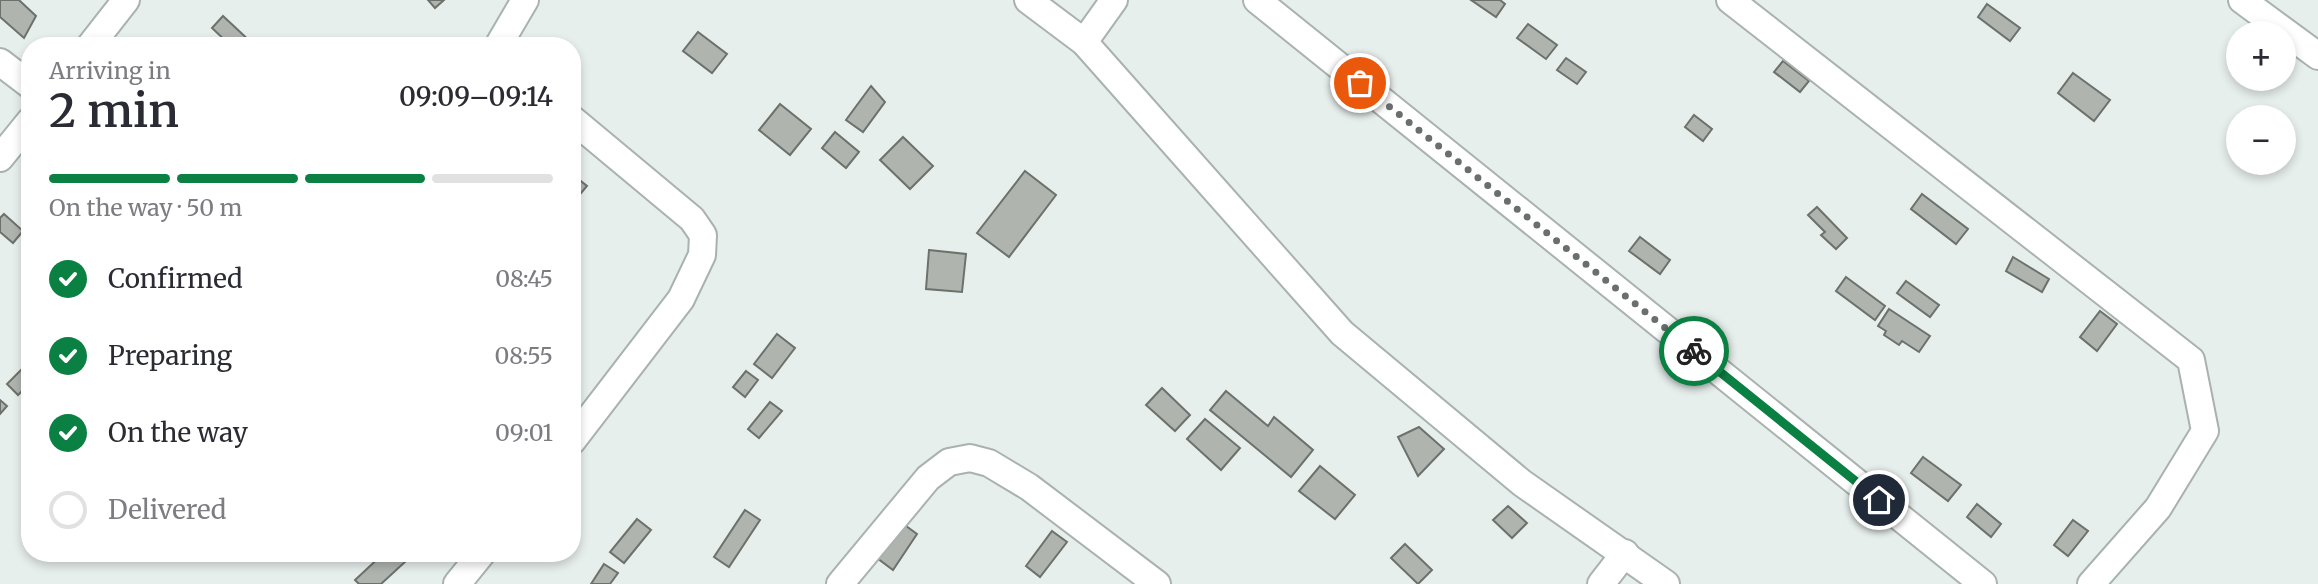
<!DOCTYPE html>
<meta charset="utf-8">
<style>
:root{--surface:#fff;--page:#f2f2f3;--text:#2b2b33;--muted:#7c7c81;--line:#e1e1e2;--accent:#0b8043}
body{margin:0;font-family:Merriweather,serif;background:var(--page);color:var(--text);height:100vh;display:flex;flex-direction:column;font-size:26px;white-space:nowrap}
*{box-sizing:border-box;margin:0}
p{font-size:23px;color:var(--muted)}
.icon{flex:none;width:38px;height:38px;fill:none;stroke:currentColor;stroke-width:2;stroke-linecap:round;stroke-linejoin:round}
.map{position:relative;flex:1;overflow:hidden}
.details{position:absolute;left:21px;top:37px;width:560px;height:525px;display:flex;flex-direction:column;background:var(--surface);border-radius:28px;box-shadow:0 4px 10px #0003}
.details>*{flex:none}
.fabs{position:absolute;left:2226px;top:21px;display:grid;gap:14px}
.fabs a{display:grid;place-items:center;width:70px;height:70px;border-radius:50%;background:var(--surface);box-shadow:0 4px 10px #0003;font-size:35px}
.pin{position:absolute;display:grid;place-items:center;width:60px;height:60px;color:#fff;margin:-30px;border:4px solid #fff;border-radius:50%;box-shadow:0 2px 7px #0007}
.courier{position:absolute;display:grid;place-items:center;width:70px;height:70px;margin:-35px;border:5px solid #0b8043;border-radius:50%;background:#fff;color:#222;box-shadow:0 2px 9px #0007}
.overview em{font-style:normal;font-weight:600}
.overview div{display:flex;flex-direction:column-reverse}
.overview{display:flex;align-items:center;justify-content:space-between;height:119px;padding:0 28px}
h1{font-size:46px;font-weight:600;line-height:52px}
.bar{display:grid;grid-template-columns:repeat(4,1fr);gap:10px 7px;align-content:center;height:84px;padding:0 28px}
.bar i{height:9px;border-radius:5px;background:var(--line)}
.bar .current{background:var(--accent)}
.bar p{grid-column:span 4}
ol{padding:0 28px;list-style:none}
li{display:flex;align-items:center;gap:21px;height:77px}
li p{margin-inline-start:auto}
li .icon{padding:7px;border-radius:50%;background:var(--accent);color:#fff;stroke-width:4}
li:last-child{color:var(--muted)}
li i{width:38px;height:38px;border:4px solid var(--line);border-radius:50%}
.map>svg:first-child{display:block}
.building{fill:#afb4af;stroke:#6c716c;stroke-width:2}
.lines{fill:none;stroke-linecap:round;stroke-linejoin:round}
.street-casing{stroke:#a9b2af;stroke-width:30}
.street{stroke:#fff;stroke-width:26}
.done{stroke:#6a6e6e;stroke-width:7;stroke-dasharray:0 12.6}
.route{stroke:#0b8043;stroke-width:9}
</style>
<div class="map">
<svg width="2318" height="584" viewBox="0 0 2318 584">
<rect width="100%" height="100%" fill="#e7efed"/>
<g class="building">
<path d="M 0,0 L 19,0 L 36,16 L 24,38 L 0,17 Z"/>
<path d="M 428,0 L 444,0 L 435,8 Z"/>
<path d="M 1471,0 L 1500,0 L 1505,4 L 1496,17 Z"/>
<path d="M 1987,4 L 2020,28 L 2010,41 L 1978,17 Z"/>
<path d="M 223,16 L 253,44 L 252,46 L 231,46 L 212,28 Z"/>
<path d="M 1528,24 L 1557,45 L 1546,59 L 1517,38 Z"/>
<path d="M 698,32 L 727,54 L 712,73 L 683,51 Z"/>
<path d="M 1566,58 L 1586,72 L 1577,84 L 1557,70 Z"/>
<path d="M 1783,61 L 1809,81 L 1800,92 L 1774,72 Z"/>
<path d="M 2073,73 L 2110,100 L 2094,121 L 2058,93 Z"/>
<path d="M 871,86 L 885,102 L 863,132 L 846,120 Z"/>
<path d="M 780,104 L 811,129 L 790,155 L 759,130 Z"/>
<path d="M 1694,115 L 1712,129 L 1703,141 L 1685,127 Z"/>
<path d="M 835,132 L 859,152 L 846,168 L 822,148 Z"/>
<path d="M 903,137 L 933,166 L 910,189 L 880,160 Z"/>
<path d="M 1025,171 L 1056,195 L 1009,257 L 977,233 Z"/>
<path d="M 572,174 L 587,186 L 572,204 Z"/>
<path d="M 1922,194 L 1968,229 L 1956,244 L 1911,209 Z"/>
<path d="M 1817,207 L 1847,238 L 1836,249 L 1821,235 L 1825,232 L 1808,215 Z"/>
<path d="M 4,214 L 23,231 L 13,243 L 0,232 L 0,218 Z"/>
<path d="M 1640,237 L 1670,260 L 1660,274 L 1629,251 Z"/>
<path d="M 929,250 L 966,254 L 962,292 L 926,289 Z"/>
<path d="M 2013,257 L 2049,279 L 2042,292 L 2006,271 Z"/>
<path d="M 1846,277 L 1885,306 L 1875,320 L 1836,291 Z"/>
<path d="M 1906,281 L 1939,305 L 1930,317 L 1897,293 Z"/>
<path d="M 1889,309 L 1930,336 L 1919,352 L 1902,341 L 1899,345 L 1884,335 L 1886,331 L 1878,326 Z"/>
<path d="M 2100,311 L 2117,324 L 2097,351 L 2080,337 Z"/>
<path d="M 777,334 L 795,348 L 772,378 L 754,364 Z"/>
<path d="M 30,361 L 30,383 L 18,395 L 7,384 Z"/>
<path d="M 746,371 L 758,380 L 745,397 L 733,387 Z"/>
<path d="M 1162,388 L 1190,415 L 1175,431 L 1146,405 Z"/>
<path d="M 1226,391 L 1268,426 L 1274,417 L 1313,450 L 1291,477 L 1210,410 Z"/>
<path d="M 0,400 L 7,406 L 0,414 Z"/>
<path d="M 770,402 L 782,411 L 759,438 L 748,429 Z"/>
<path d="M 1205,419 L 1240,448 L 1221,470 L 1187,439 Z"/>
<path d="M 1419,427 L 1444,449 L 1418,476 L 1398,437 Z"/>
<path d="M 1923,457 L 1961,485 L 1948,501 L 1911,473 Z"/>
<path d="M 1320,466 L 1355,495 L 1335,519 L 1299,491 Z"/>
<path d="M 1977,504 L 2001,524 L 1991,537 L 1967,517 Z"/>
<path d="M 1508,506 L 1527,523 L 1512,538 L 1493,520 Z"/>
<path d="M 745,510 L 760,520 L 729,567 L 714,557 Z"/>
<path d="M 637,519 L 651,530 L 624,563 L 610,552 Z"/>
<path d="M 2073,520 L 2088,531 L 2068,556 L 2054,545 Z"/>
<path d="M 902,523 L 917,534 L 893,570 L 877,558 Z"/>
<path d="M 1052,531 L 1067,542 L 1040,577 L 1026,566 Z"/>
<path d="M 1405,544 L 1432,570 L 1418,584 L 1391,558 Z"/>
<path d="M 384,553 L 391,553 L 406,561 L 381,584 L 359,584 L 355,580 Z"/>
<path d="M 604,564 L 618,573 L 610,584 L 591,584 Z"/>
</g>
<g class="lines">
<g class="street-casing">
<g id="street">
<path d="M 1028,0 L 1084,42 L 1342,333 L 1522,483 L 1666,584"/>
<path d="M 1257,0 L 1983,584"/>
<path d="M 1730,0 L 2191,360 L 2205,431 L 2158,508 L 2091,584"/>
<path d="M 2242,0 L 2318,56"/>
<path d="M 1084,42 L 1114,0"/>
<path d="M 90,46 L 126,0"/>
<path d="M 498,46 L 525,0"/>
<path d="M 0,62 L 30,85"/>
<path d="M 572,119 L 692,219 L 703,235 L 702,255 L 681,299 L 572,441"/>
<path d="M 0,158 L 30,121"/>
<path d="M 457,584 L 482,553"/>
<path d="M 840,584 L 928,478 L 949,462 L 970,458 L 989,463 L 1029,487 L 1157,584"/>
<path d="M 1601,584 L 1625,553"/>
</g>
</g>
<use href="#street" class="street"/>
</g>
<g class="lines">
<path class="done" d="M 1360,83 L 1694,351"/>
<path class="route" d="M 1694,351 L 1879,500"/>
</g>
</svg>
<div class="fabs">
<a>+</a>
<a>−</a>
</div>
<div class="pin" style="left:1360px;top:83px;background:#ea580c"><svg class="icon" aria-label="bag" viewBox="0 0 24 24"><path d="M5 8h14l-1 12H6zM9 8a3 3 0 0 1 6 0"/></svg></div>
<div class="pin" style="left:1879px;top:500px;background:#1f2937"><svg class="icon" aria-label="home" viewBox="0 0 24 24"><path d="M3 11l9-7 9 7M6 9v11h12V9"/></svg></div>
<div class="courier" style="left:1694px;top:351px"><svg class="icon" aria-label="bike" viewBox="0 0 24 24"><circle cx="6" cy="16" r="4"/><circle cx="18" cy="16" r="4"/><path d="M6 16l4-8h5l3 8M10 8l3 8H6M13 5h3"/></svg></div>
<section class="details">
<div class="overview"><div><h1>2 min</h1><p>Arriving in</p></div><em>09:09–09:14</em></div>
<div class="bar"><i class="current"></i><i class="current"></i><i class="current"></i><i></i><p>On the way · 50 m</p></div>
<ol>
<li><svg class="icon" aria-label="check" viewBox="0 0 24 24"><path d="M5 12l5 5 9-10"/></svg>Confirmed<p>08:45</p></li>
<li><svg class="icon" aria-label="check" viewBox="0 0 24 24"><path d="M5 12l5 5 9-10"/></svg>Preparing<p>08:55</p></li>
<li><svg class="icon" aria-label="check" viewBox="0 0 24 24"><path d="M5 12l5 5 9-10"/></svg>On the way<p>09:01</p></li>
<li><i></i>Delivered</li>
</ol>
</section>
</div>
